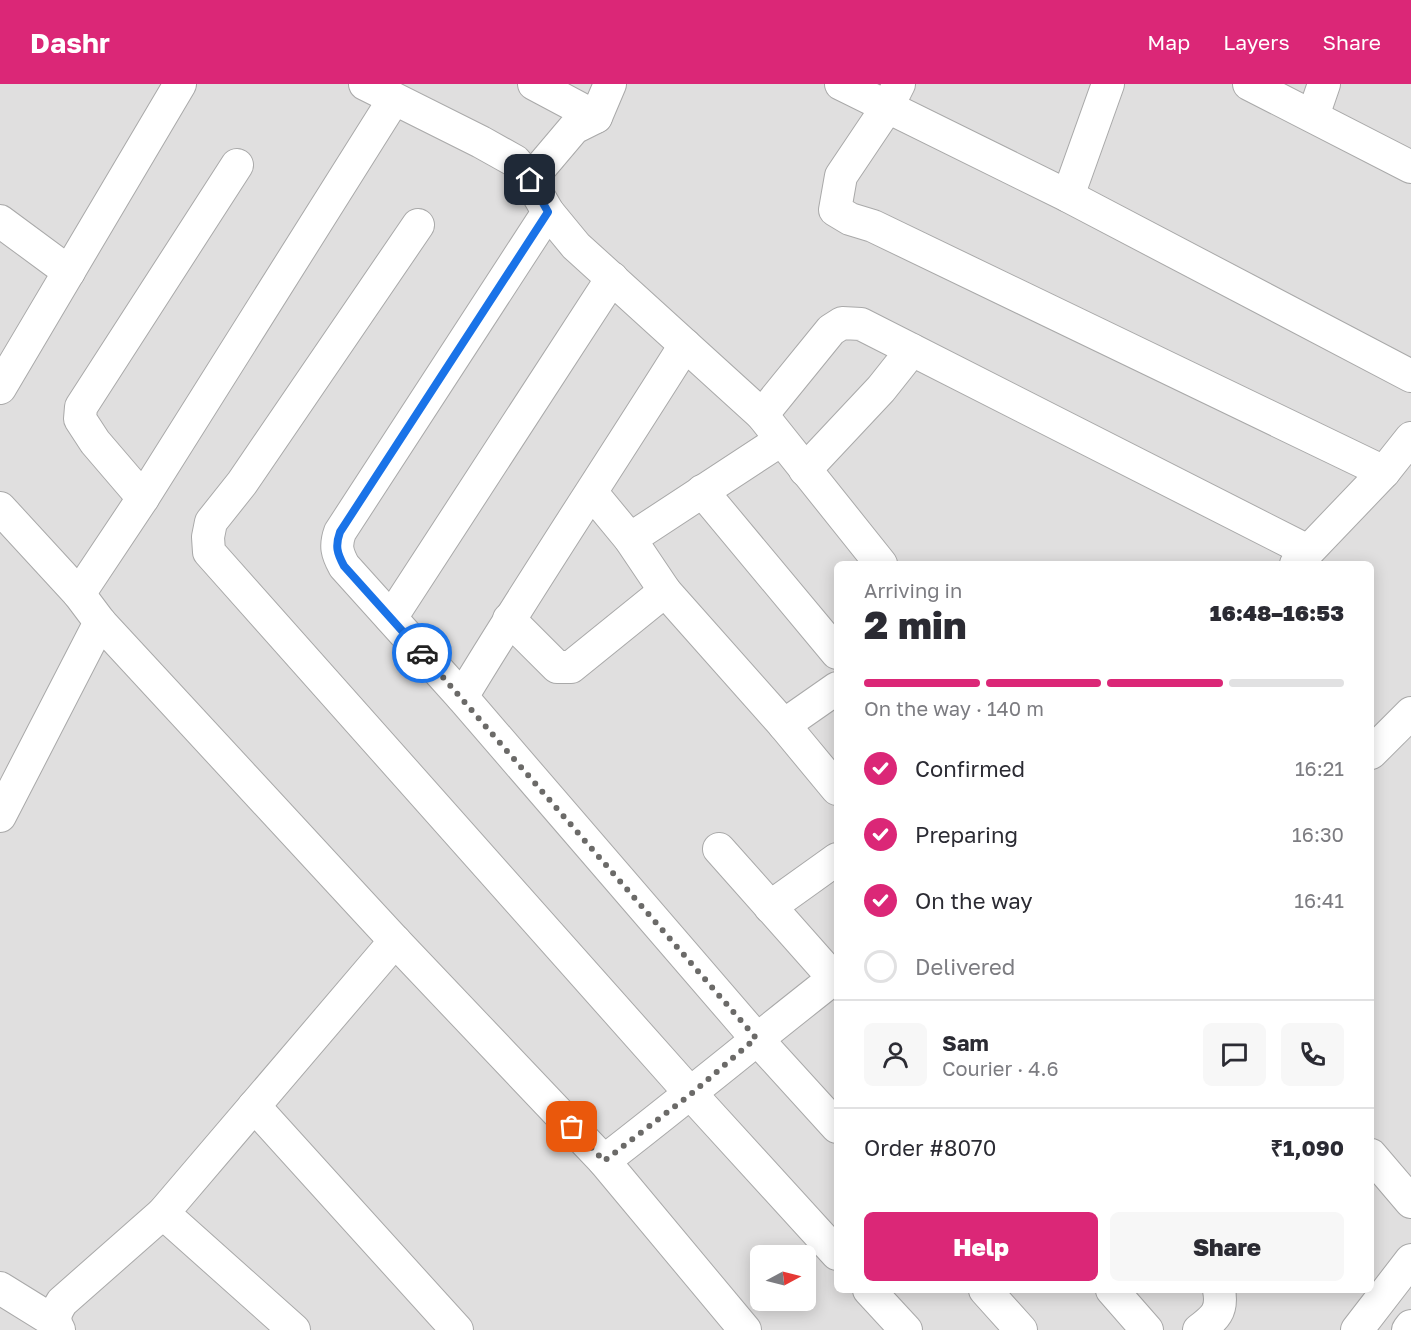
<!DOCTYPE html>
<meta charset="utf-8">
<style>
:root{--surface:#fff;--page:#f7f7f7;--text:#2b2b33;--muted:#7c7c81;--line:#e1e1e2;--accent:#db2777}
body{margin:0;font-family:"Golos Text",sans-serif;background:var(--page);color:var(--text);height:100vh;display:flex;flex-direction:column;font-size:22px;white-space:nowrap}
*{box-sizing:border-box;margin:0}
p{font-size:20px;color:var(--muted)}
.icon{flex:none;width:33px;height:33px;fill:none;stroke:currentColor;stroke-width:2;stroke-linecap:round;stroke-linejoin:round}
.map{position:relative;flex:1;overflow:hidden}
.sheet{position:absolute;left:834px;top:477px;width:540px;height:732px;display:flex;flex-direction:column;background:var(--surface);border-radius:9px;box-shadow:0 3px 15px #0003}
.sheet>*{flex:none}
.needle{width:39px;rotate:83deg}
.tools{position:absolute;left:750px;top:1161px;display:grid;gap:12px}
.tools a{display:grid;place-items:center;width:66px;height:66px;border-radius:9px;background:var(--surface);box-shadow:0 3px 15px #0003;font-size:30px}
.pin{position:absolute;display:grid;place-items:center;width:51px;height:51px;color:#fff;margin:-26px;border-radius:12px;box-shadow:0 3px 9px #0006}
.courier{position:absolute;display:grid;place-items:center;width:60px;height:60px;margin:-30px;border:4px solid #1a73e8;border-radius:50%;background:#fff;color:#222;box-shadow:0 2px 8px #0007}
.overview em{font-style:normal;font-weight:800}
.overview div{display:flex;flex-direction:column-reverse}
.overview{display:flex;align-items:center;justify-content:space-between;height:102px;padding:0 30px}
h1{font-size:39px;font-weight:800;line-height:45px}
.bar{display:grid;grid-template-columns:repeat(4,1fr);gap:9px 6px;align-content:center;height:72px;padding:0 30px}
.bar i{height:8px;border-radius:4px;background:var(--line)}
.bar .active{background:var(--accent)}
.bar p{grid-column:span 4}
.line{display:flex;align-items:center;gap:15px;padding:0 30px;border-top:2px solid var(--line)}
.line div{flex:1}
.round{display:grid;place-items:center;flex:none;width:63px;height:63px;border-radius:9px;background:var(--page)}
ol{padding:0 30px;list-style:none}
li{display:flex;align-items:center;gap:18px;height:66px}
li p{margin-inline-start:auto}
li .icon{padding:6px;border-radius:50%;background:var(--accent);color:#fff;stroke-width:4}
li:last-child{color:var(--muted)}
li i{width:33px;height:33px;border:3px solid var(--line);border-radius:50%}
.action{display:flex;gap:12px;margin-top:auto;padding:12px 30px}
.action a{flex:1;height:69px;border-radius:9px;background:var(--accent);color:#fff;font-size:24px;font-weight:800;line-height:69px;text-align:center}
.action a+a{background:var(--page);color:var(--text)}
header{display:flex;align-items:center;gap:36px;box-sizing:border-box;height:84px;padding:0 30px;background:var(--accent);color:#fff}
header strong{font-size:28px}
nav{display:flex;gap:33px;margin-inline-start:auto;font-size:21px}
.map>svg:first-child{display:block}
.residential{fill:#e0dfdf;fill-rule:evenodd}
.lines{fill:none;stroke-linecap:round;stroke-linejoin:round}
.minor-casing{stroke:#a9a9a9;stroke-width:34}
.minor{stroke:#fff;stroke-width:32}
.done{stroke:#6b6a68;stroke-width:6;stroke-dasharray:0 10.8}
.route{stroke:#1a73e8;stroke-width:8}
</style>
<header>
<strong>Dashr</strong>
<nav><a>Map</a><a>Layers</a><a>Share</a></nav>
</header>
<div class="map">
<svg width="1411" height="1246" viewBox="0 0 1411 1246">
<rect width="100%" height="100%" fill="#f2efe9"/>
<path class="residential" d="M 0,0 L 1411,0 L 1411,1246 L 0,1246 ZM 837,480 L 1371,480 L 1371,1206 L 837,1206 ZM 760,1172 L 806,1172 L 806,1216 L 760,1216 Z"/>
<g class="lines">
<g class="minor-casing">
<g id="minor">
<path d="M 365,0 L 481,58 L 515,77 L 526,90 L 548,128 L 576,162 L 762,331 L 881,480"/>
<path d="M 534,0 L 596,33"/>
<path d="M 841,0 L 1068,112 L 1411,292"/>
<path d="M 899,0 L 888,22 L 841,92 L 835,126 L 850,135 L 873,142 L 1384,388"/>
<path d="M 1249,0 L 1411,83"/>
<path d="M 1313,32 L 1324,0"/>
<path d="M 530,96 L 574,44 L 596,33 L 610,0"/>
<path d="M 1068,112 L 1108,0"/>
<path d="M 548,128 L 340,448 C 335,462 337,469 344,482 L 462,613 L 756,954 L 837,1043"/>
<path d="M 0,137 L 69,188"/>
<path d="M 418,141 L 242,399 L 211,438 L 208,453 L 209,468 L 691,1010 L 837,1170"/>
<path d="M 0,304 L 180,0"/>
<path d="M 762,331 L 831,246 L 842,239 L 861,240 L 1308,467"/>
<path d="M 805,386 L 881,305 L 912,266"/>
<path d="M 702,407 L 837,569"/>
<path d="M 592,409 L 630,455 L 665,507 L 784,641 L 837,705"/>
<path d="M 143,414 L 95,358 L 80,335 L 81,323 L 237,81"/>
<path d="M 0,424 L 79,510 L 100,538 L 395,857 L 604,1077 L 745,1246"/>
<path d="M 630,455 L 781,356"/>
<path d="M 1296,480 L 1384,388 L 1411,354"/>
<path d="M 79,510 L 143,414 L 394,15"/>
<path d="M 391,534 L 612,194"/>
<path d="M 509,535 L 557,583 L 571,583 L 665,507"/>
<path d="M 462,613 C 534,494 611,379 685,261"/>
<path d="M 784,641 L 837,604"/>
<path d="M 1371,669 L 1411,629"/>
<path d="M 0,732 L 100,538"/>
<path d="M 719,765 L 837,898"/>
<path d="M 770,823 L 837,775"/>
<path d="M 254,1022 L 457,1246"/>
<path d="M 1371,1071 L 1411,1118"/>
<path d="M 604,1077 C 683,1016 759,953 837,892"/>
<path d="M 163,1129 L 294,1246"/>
<path d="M 0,1204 L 55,1238"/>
<path d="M 869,1206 L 906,1246"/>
<path d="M 985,1206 L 1021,1246"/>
<path d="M 1112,1206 L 1147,1246"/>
<path d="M 59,1246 C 53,1235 55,1229 62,1218 L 163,1129 L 395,857"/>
<path d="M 1199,1246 C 1215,1234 1223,1227 1219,1206"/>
<path d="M 1357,1246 L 1411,1176"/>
<path d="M 1408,1246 L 1411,1242"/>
</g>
</g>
<use href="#minor" class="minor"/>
</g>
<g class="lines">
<path class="done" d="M 422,569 L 756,954 L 691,1010 L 604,1077 L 572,1043"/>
<path class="route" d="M 422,569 L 344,482 C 337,469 335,462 340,448 L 548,128 L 530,96"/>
</g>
</svg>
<div class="tools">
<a><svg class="needle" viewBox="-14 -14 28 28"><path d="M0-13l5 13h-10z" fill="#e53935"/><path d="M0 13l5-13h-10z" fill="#7c7c81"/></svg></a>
</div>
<div class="pin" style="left:572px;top:1043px;background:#ea580c"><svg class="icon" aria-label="bag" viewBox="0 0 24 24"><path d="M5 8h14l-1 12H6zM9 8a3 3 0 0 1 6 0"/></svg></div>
<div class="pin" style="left:530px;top:96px;background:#1f2937"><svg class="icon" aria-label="home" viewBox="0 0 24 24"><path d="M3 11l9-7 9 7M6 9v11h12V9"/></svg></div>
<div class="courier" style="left:422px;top:569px"><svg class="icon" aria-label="car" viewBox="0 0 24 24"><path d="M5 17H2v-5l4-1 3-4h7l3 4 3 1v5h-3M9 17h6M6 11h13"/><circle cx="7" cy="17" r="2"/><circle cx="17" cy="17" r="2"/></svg></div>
<section class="sheet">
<div class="overview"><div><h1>2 min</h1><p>Arriving in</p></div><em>16:48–16:53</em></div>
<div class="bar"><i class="active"></i><i class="active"></i><i class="active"></i><i></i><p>On the way · 140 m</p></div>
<ol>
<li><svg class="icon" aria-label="check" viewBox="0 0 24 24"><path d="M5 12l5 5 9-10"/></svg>Confirmed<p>16:21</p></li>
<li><svg class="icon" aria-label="check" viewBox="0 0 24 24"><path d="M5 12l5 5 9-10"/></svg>Preparing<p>16:30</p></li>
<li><svg class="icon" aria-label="check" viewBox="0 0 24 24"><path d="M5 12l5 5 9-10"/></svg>On the way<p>16:41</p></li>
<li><i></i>Delivered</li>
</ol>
<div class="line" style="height:108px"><a class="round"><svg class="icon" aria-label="person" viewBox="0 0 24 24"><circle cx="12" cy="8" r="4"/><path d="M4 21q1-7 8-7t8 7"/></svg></a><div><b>Sam</b><p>Courier · 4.6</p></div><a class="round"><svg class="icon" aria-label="chat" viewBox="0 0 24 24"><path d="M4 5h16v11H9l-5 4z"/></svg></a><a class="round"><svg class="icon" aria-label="phone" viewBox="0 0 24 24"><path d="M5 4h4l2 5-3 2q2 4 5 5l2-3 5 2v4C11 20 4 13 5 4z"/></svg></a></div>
<div class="line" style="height:78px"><div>Order #8070</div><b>₹1,090</b></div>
<div class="action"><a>Help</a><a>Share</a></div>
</section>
</div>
